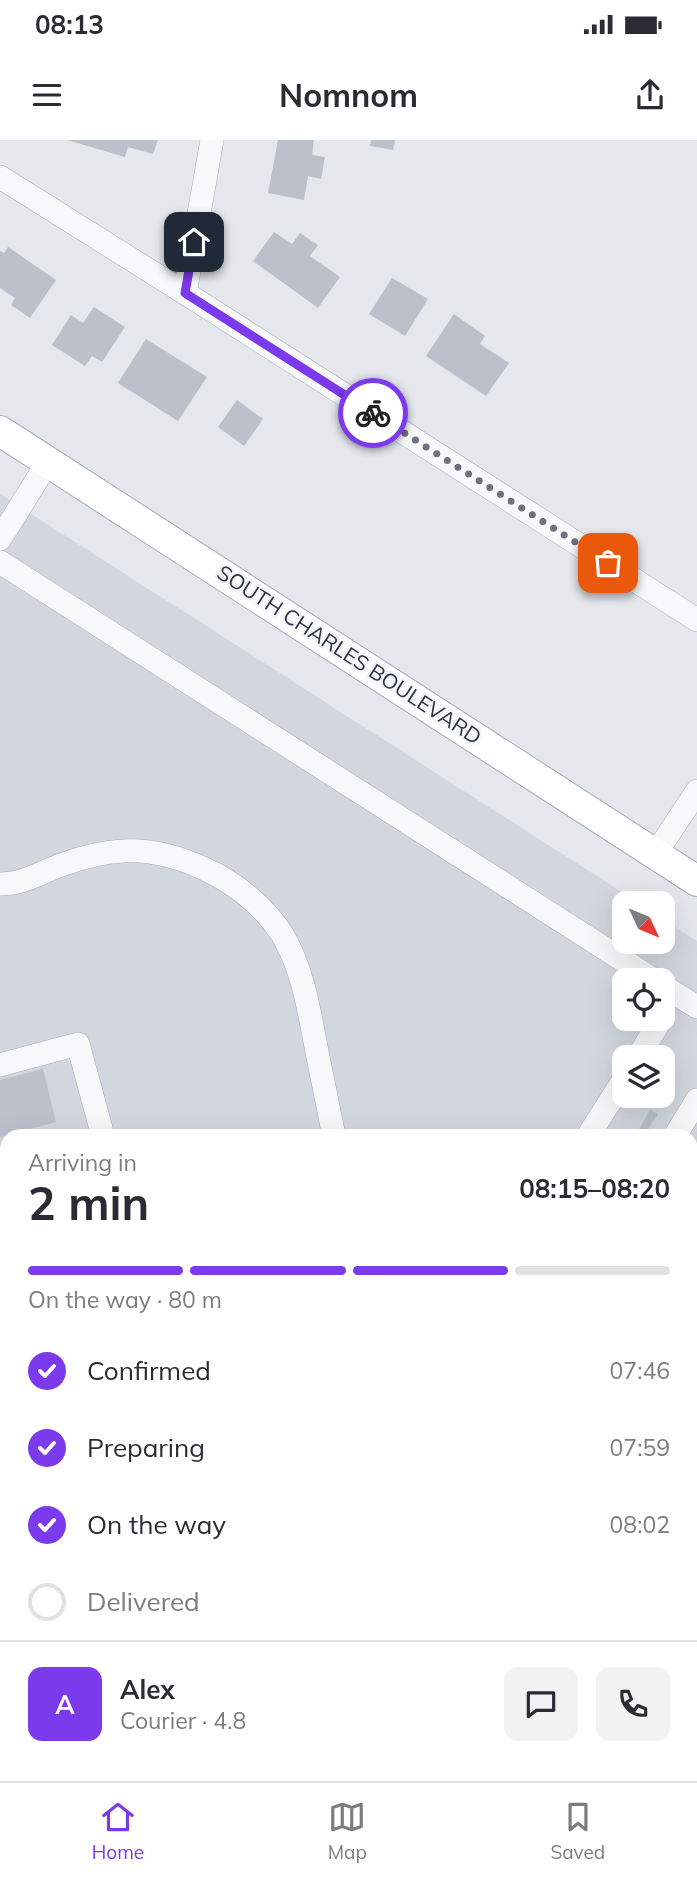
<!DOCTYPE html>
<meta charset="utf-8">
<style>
:root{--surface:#fff;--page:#f2f2f3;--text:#2b2b33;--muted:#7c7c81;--line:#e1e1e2;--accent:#7c3aed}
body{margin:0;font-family:Mulish,sans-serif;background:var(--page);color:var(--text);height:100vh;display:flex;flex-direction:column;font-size:26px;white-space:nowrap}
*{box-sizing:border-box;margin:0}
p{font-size:23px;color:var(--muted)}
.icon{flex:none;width:38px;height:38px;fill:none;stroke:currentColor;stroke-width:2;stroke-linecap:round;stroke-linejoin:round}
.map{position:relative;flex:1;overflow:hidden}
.details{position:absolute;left:0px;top:989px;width:698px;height:653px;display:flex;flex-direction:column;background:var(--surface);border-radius:21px 21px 0 0;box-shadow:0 7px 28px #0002}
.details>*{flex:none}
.needle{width:46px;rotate:134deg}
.tools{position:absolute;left:612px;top:751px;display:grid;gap:14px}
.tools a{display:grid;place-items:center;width:63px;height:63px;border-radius:14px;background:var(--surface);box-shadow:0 7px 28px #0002;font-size:35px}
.pin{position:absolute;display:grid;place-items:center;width:60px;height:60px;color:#fff;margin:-30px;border-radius:14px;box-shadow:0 4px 10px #0006}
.courier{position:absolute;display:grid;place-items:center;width:70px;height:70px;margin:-35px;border:5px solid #7c3aed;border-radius:50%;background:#fff;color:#222;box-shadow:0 2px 9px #0007}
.head em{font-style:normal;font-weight:700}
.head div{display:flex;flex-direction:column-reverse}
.head{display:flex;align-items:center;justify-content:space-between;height:119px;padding:0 28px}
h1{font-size:46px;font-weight:700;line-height:52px}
.bar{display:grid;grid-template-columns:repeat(4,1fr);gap:10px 7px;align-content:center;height:84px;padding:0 28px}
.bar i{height:9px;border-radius:5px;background:var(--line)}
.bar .selected{background:var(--accent)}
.bar p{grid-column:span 4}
.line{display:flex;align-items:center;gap:18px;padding:0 28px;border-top:2px solid var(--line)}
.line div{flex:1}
.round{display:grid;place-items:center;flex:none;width:74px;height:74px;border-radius:14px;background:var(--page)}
ol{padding:0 28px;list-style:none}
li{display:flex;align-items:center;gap:21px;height:77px}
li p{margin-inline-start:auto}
li .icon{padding:7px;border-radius:50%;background:var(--accent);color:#fff;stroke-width:4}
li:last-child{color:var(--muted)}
li i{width:38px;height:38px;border:4px solid var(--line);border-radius:50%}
.status{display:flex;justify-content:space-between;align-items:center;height:49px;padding:0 35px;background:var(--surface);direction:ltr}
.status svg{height:19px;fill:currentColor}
header{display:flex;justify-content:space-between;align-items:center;height:91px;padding:0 28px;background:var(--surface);font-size:32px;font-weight:700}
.dock{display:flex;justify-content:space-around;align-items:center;height:98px;border-top:2px solid var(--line);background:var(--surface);font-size:19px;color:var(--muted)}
.dock a{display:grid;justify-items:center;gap:4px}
.dock .selected{color:var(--accent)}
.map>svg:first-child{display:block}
.built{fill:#d2d6de;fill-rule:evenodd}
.building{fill:#bbc0ca}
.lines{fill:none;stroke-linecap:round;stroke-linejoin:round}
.minor-casing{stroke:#a9aeb7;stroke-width:24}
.major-casing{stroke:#a3abb8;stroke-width:32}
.minor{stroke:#f7f8fa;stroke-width:23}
.major{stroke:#fff;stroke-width:30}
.rail{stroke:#7d8696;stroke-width:5;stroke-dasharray:3.5 7;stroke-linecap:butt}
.done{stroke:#6c737f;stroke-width:7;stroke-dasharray:0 12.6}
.route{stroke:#7c3aed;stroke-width:9}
.labels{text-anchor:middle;stroke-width:6;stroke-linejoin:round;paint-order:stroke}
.street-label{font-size:21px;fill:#2b3445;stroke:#f4f6f9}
</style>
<div class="status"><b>08:13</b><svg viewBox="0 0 49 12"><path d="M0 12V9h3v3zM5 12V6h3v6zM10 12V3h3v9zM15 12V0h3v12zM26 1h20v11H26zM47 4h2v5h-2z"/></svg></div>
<header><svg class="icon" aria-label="menu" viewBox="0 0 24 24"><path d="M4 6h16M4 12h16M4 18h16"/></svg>Nomnom<svg class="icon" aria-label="share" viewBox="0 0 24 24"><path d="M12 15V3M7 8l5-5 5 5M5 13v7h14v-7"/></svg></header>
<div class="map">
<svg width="697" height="1641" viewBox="0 0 697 1641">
<rect width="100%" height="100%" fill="#e4e7ec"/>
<g class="built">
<path d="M 0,354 L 639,763 L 625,763 L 625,802 L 663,802 L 663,779 L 697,801 L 697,1369 L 691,1373 L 691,996 L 7,996 L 7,1634 L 311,1635 L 302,1641 L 0,1641 ZM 625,840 L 663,840 L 663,878 L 625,878 ZM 625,917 L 663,917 L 663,956 L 625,956 Z"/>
<path d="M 697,1467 L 697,1641 L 431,1641 L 441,1634 L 691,1634 L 691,1470 Z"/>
</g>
<g class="building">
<path d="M 67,0 L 158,0 L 153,14 L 128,7 L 125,17 Z"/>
<path d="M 278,0 L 314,0 L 312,15 L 325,17 L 321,39 L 308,36 L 304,60 L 268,53 Z"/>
<path d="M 371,0 L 395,0 L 393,10 L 370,6 Z"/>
<path d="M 274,92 L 292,104 L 300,93 L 318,105 L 310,116 L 340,137 L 318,168 L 253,121 Z"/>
<path d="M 8,107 L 56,140 L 30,178 L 11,165 L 15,158 L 0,148 L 0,111 L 4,113 Z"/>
<path d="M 392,138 L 428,159 L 405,196 L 369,174 Z"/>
<path d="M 94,167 L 125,187 L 102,222 L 92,216 L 85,226 L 52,205 L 71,175 L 83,183 Z"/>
<path d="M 454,174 L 485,196 L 480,204 L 509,223 L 486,256 L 426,216 Z"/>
<path d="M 146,199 L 207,237 L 178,281 L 118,243 Z"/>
<path d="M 237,260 L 263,279 L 244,306 L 218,287 Z"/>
<path d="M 43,929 L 56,982 L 0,997 L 0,940 Z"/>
<path d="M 650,970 L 658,974 L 644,996 L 635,996 Z"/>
<path d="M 7,1022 L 7,1283 L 0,1285 L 0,1024 Z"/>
<path d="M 568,1634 L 658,1634 L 663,1641 L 559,1641 Z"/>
</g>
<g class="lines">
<g class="minor-casing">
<g id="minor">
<path d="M 0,37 L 185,153 L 697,480"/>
<path d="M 185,153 L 212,0"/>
<path d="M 0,399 L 48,322"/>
<path d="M 0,422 L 654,840"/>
<path d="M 656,713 L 697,651"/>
<path d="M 0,744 C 23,744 40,733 61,725 C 80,718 102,712 123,711 C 152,709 179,717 205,729 C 235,743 264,766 282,794 C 302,827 309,869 316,907 C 322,936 328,966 334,996"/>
<path d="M 663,846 L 697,867"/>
<path d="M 638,917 L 662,878"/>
<path d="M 0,925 L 78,904 L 103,996"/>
<path d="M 588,996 L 625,938"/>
<path d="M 675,996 L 697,960"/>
<path d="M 0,1419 L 7,1412"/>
<path d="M 691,1540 L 697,1548"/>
<path d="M 680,1634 L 683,1641"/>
<path d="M 181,1641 L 190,1634"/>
<path d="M 519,1641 L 528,1634"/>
</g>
</g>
<g class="major-casing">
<path id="major" d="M 0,291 L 697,741"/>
</g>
<use href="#minor" class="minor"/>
<use href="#major" class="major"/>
<g class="rail">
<path d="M 691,1431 L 697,1428"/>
<path d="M 379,1641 L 389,1634"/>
</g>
</g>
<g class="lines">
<path class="done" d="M 373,273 L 608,423"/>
<path class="route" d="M 194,102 L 185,153 L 373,273"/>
</g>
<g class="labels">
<g class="street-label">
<text transform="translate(349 515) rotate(33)" y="7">SOUTH CHARLES BOULEVARD</text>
</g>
</g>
</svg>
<div class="tools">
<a><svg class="needle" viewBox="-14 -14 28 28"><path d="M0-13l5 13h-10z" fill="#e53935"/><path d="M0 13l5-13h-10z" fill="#7c7c81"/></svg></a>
<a><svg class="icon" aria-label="locate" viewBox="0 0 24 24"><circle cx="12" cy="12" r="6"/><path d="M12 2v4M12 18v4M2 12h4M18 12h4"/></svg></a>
<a><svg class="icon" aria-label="layers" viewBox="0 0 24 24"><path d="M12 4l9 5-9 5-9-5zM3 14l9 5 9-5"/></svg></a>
</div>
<div class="pin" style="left:608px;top:423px;background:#ea580c"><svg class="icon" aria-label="bag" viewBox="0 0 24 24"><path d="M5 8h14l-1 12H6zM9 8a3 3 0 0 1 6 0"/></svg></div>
<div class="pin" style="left:194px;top:102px;background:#1f2937"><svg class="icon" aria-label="home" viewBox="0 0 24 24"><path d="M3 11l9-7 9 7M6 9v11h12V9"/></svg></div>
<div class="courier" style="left:373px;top:273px"><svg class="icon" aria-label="bike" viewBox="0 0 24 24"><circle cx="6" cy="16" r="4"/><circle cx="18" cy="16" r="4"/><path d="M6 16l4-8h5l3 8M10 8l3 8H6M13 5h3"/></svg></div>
<section class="details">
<div class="head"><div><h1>2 min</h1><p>Arriving in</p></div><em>08:15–08:20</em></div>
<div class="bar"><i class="selected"></i><i class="selected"></i><i class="selected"></i><i></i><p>On the way · 80 m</p></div>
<ol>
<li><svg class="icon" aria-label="check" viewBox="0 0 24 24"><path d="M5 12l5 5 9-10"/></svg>Confirmed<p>07:46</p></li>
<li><svg class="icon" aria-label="check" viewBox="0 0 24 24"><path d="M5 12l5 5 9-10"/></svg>Preparing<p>07:59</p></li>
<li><svg class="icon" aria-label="check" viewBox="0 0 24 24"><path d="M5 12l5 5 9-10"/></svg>On the way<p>08:02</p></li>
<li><i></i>Delivered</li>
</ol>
<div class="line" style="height:126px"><b class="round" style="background:var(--accent);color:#fff">A</b><div><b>Alex</b><p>Courier · 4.8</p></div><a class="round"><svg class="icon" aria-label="chat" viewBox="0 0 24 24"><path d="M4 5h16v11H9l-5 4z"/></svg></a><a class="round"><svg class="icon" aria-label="phone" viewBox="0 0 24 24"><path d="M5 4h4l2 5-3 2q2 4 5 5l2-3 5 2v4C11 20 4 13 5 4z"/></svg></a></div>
</section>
</div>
<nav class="dock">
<a class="selected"><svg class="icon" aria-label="home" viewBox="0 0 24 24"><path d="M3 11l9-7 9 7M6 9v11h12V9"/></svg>Home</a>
<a><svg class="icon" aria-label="map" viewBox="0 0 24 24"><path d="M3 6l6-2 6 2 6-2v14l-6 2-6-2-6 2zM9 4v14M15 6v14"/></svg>Map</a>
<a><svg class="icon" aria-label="saved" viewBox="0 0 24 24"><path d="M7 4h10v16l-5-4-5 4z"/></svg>Saved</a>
</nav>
